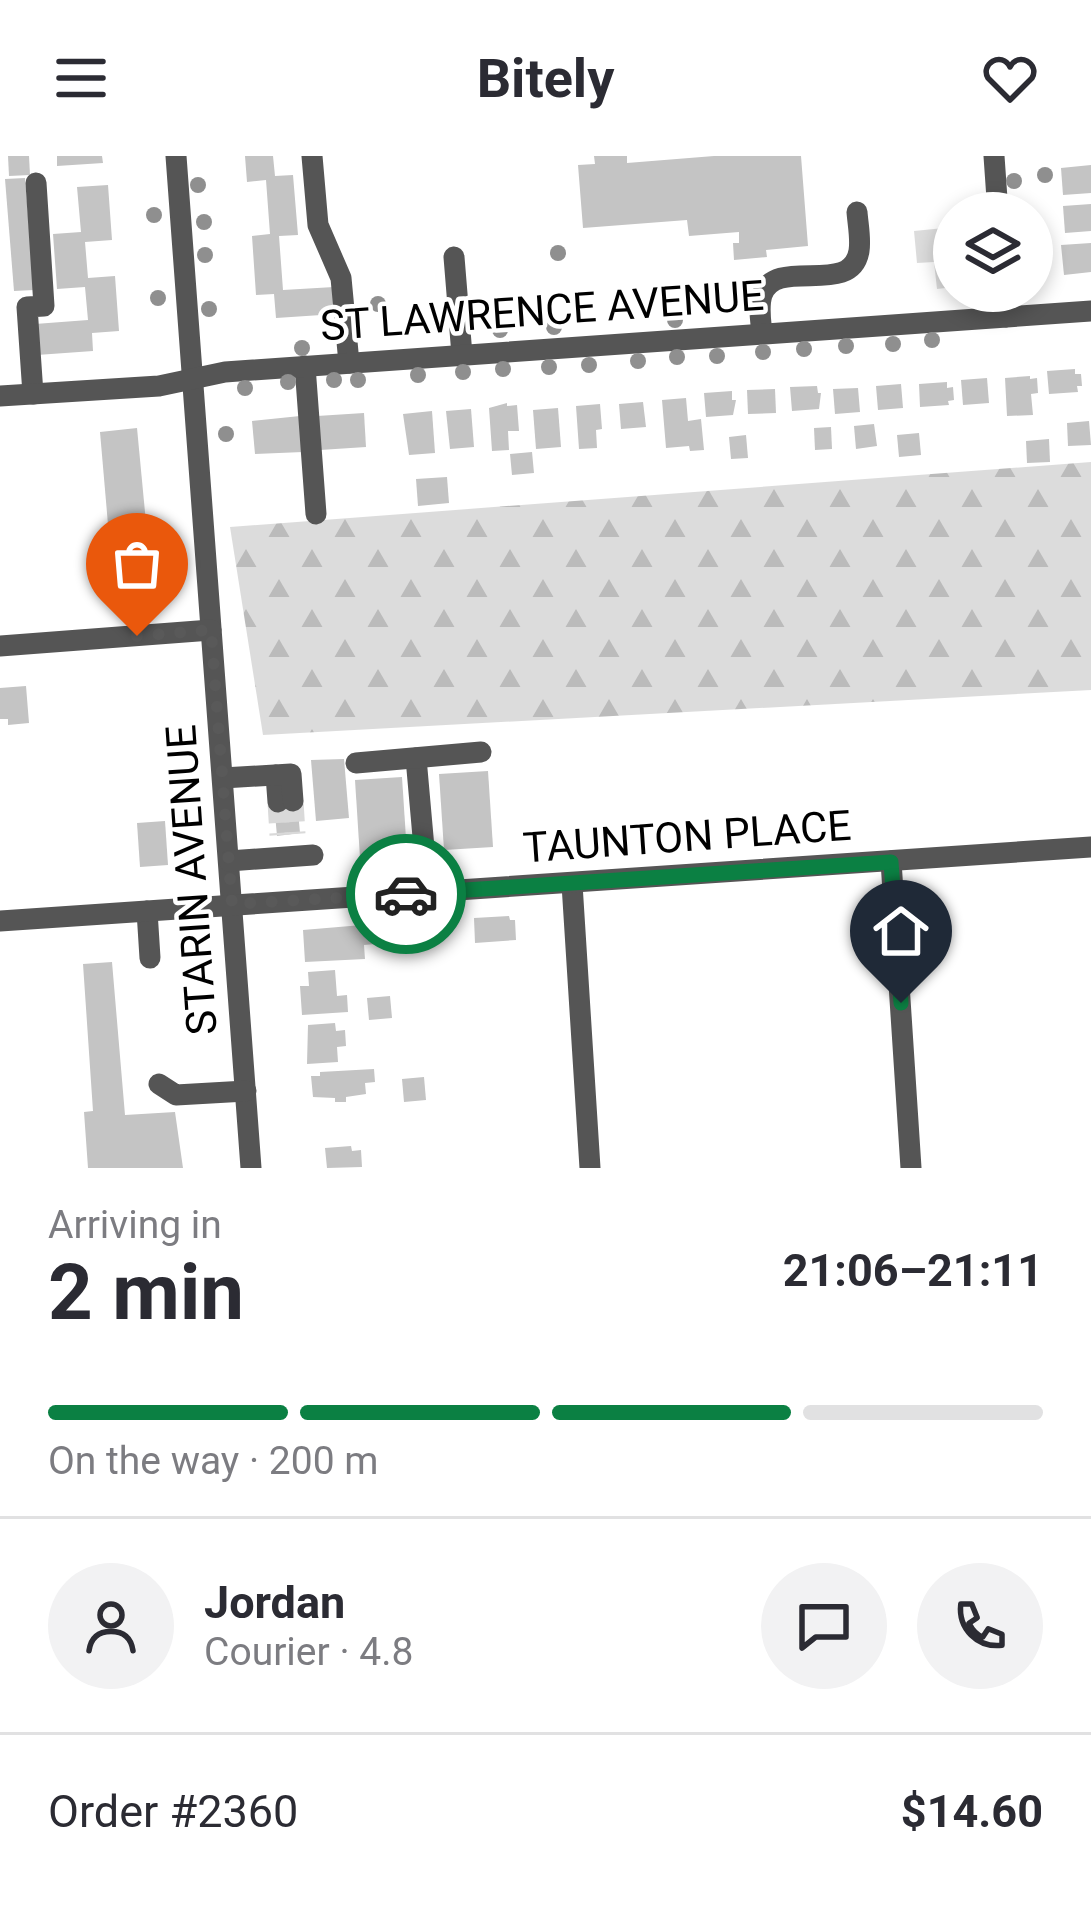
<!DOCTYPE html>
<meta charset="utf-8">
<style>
:root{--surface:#fff;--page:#f2f2f3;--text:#2b2b33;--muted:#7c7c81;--line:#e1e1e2;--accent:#0b8043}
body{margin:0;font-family:Roboto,sans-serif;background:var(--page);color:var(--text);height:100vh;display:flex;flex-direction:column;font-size:45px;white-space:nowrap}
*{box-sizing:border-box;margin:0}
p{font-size:39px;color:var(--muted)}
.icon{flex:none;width:66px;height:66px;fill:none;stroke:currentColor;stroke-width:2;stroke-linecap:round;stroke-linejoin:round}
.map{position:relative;height:1012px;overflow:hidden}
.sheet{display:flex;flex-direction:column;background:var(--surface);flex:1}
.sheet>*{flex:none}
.controls{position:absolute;left:933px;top:36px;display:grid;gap:24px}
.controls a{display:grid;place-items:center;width:120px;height:120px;border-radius:50%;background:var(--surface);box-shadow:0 6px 18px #0003;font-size:60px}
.pin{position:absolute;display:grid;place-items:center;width:102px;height:102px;color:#fff;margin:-123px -51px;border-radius:50% 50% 50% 0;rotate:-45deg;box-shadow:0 0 12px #0007}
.pin .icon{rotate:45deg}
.courier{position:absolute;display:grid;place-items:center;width:120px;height:120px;margin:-60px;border:9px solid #0b8043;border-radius:50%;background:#fff;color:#222;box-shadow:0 3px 15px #0007}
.summary em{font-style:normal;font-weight:700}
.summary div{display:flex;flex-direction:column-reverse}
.summary{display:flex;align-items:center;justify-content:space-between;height:204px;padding:0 48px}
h1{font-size:78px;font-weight:700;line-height:90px}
.bar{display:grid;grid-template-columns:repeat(4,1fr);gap:18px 12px;align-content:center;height:144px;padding:0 48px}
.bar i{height:15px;border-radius:9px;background:var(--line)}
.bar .selected{background:var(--accent)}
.bar p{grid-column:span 4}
.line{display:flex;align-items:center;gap:30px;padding:0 48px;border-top:3px solid var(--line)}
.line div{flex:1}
.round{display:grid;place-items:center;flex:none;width:126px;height:126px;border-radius:63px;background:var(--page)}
header{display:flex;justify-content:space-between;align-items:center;height:156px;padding:0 48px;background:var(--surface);font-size:54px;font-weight:700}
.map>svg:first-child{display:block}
.forest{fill:url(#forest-firs)}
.park{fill:url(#park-crowns)}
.building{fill:#c4c4c4}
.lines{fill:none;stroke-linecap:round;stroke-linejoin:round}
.minor-tunnel{stroke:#d9d9d9;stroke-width:21;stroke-dasharray:21 10;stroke-linecap:butt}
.minor{stroke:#555;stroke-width:21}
.tree{fill:#8f8f8f}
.done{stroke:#595959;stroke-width:12;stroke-dasharray:0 21.6}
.route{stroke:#0b8043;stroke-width:15}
.labels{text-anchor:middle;stroke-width:9;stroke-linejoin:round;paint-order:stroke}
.street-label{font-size:42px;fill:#000;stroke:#fff}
</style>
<header><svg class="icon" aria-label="menu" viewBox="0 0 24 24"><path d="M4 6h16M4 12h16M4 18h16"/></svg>Bitely<svg class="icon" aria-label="heart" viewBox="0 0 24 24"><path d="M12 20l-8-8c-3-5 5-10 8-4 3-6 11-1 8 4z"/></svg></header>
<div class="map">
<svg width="1091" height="1012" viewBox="0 0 1091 1012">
<defs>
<pattern id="forest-firs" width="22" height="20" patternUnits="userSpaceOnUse" patternTransform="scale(3)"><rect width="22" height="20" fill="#dcdcdc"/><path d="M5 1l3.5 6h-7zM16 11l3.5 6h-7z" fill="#bbb"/></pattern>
<pattern id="park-crowns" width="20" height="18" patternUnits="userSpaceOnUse" patternTransform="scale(3)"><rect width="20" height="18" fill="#dcdcdc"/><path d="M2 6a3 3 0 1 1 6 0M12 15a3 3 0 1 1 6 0" fill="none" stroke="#bbb"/></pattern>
</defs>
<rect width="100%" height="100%" fill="#fff"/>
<path class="forest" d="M 1091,306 L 1091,534 L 263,579 L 230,371 Z"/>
<path class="park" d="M 954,71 L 954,131 L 937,133 L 934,106 L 917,107 L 914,75 Z"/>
<g class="building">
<path d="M 8,0 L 29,0 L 30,19 L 9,20 Z"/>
<path d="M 57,0 L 102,0 L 103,7 L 57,10 Z"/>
<path d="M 245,0 L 273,0 L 275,20 L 293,19 L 298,79 L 279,80 L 283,134 L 334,131 L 336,158 L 276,162 L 274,138 L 256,139 L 252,80 L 270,78 L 266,24 L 247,26 Z"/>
<path d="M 594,0 L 627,0 L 627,7 L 714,0 L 801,0 L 808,90 L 766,94 L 767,101 L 734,104 L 733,87 L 739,87 L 739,76 L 689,80 L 687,64 L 583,72 L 578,9 L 595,8 Z"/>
<path d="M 1091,9 L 1091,37 L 1063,39 L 1061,12 Z"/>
<path d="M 25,22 L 34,134 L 14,135 L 5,23 Z"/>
<path d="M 108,29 L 112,84 L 85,86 L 88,122 L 115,120 L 119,175 L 92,177 L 93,195 L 37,199 L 35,168 L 88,164 L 85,131 L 57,133 L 53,78 L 81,76 L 77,31 Z"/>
<path d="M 1091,48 L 1091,75 L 1065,77 L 1063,50 Z"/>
<path d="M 1091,87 L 1091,116 L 1064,119 L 1061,89 Z"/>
<path d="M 1075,213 L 1075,218 L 1081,218 L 1082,230 L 1077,230 L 1078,236 L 1049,238 L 1047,215 Z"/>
<path d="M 1030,220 L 1030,223 L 1037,222 L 1038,237 L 1031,238 L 1033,259 L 1007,260 L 1005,222 Z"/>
<path d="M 987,222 L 989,247 L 963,249 L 961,224 Z"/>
<path d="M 947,226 L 947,232 L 953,231 L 954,244 L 948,245 L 949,249 L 920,251 L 919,228 Z"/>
<path d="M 901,228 L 903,252 L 878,254 L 876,230 Z"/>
<path d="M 817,230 L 818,237 L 821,237 L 819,253 L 792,255 L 790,231 Z"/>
<path d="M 858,232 L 860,256 L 835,258 L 833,233 Z"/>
<path d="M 775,233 L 776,257 L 748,258 L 747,234 Z"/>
<path d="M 732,235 L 732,244 L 736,244 L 733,259 L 706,261 L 704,237 Z"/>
<path d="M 686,242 L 688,265 L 701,263 L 704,294 L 690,295 L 689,290 L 666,292 L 662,244 Z"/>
<path d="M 643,246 L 646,271 L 621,273 L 619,248 Z"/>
<path d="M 507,247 L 507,250 L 517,249 L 519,275 L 508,275 L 509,294 L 492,295 L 489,252 Z"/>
<path d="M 600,248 L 602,273 L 596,274 L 597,292 L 579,293 L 576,250 Z"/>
<path d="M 558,252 L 561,291 L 536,293 L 533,254 Z"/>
<path d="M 471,253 L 474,291 L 450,293 L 446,255 Z"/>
<path d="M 432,255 L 435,297 L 409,299 L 403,258 Z"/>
<path d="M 364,257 L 366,291 L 320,294 L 317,260 Z"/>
<path d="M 300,260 L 303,296 L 255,298 L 252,265 Z"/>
<path d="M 1089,265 L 1091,289 L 1068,290 L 1067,267 Z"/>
<path d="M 874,268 L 877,290 L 856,293 L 854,270 Z"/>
<path d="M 831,271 L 832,293 L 815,294 L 814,272 Z"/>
<path d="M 137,272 L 147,377 L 109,380 L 100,276 Z"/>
<path d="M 919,277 L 921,299 L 899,301 L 897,279 Z"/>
<path d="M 746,279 L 748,302 L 731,303 L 729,281 Z"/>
<path d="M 1049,283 L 1050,306 L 1027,307 L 1026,285 Z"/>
<path d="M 532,296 L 534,317 L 512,319 L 510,298 Z"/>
<path d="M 447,321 L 449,347 L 418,350 L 416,323 Z"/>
<path d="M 26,530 L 29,567 L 8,569 L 8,563 L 0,563 L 0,532 Z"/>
<path d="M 344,603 L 349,662 L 316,665 L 311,604 Z"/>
<path d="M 488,615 L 493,691 L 444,694 L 439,618 Z"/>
<path d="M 402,621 L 407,698 L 360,702 L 355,624 Z"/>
<path d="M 297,644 L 300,677 L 277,680 L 274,647 Z"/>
<path d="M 165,665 L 168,709 L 140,711 L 137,667 Z"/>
<path d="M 509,760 L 510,764 L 515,764 L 516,784 L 475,787 L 474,762 Z"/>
<path d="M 374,768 L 375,788 L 364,789 L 365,803 L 305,806 L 303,774 Z"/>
<path d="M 112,806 L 125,959 L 175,956 L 183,1012 L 88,1012 L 84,956 L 93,955 L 83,808 Z"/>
<path d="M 335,814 L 337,840 L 347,839 L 348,856 L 302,859 L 300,830 L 309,830 L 308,816 Z"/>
<path d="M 390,840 L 392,862 L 369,864 L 367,842 Z"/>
<path d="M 335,867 L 336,875 L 345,874 L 346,890 L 337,891 L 338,906 L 307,908 L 308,869 Z"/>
<path d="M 374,913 L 375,926 L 365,927 L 366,938 L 346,941 L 346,946 L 335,946 L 335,942 L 313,941 L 311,920 L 320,920 L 320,916 Z"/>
<path d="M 424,921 L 426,944 L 404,946 L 402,923 Z"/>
<path d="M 351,990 L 352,995 L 361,994 L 362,1011 L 327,1012 L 325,992 Z"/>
</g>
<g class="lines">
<g class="minor-tunnel">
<path d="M 293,645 L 295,678"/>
<path d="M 278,646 L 280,679"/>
</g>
<g class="minor">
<path d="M 176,0 L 251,1012"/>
<path d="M 312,0 L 318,69 L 341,122 L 349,207"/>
<path d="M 994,0 L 998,57"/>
<path d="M 454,101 L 462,199"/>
<path d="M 1004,135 L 1006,161"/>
<path d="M 762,178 C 761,166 758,151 762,139 C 776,99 851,142 859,95 C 861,83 858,69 857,56"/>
<path d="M 305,210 L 316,358"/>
<path d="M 33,238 L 27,151 L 44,150 L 36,27"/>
<path d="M 0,240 L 159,230 L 225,216 L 1091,155"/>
<path d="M 0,490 L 211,474"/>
<path d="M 416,602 L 428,737"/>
<path d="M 356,607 L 481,596"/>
<path d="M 276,619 L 278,646"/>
<path d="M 223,622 L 291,618 L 293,645"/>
<path d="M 229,705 L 313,699"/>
<path d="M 891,705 L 911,1012"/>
<path d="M 572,728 L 590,1012"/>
<path d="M 147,755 L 150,802"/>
<path d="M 0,765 L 1091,691"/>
<path d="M 159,928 L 176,939 L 246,935"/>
</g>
</g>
<g class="tree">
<circle cx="1045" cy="19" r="8"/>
<circle cx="1014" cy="25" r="8"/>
<circle cx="198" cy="29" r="8"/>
<circle cx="154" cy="59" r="8"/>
<circle cx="204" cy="66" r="8"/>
<circle cx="558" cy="97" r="8"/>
<circle cx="205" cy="99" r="8"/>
<circle cx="158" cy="142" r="8"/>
<circle cx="378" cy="148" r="8"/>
<circle cx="209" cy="153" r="8"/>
<circle cx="675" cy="164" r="8"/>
<circle cx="554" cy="171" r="8"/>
<circle cx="500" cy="174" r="8"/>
<circle cx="932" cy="184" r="8"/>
<circle cx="893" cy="188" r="8"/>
<circle cx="846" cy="190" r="8"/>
<circle cx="302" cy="192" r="8"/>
<circle cx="804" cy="193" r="8"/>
<circle cx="763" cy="196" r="8"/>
<circle cx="717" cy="200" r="8"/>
<circle cx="677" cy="201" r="8"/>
<circle cx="638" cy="205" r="8"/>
<circle cx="589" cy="209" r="8"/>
<circle cx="549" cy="211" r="8"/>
<circle cx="503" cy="213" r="8"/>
<circle cx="463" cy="216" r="8"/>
<circle cx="418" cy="219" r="8"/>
<circle cx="334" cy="224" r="8"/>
<circle cx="358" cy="224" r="8"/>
<circle cx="288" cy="226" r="8"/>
<circle cx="245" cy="232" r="8"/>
<circle cx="226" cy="278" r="8"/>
</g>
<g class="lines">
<path class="done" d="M 137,480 L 211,474 L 232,748 L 406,738"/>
<path class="route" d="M 406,738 L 891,706 L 901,847"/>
</g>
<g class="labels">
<g class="street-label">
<text transform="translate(542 154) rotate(-4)" y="15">ST LAWRENCE AVENUE</text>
<text transform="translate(687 680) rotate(-4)" y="15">TAUNTON PLACE</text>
<text transform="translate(191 724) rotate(-94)" y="15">STARIN AVENUE</text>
</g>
</g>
</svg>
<div class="controls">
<a><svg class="icon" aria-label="layers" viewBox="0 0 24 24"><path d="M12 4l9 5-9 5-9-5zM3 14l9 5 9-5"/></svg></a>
</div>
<div class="pin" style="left:137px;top:480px;background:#ea580c"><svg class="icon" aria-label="bag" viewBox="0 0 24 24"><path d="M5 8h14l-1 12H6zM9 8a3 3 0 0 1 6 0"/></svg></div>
<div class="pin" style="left:901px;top:847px;background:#1f2937"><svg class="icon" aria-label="home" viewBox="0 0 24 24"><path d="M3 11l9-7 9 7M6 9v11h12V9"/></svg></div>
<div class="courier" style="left:406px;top:738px"><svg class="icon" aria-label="car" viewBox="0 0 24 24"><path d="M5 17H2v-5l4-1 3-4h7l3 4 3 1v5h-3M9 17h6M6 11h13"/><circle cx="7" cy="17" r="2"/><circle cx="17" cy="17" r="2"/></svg></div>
</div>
<section class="sheet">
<div class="summary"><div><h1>2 min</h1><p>Arriving in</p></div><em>21:06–21:11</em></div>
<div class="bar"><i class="selected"></i><i class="selected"></i><i class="selected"></i><i></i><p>On the way · 200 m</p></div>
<div class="line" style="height:216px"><a class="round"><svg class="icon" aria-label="person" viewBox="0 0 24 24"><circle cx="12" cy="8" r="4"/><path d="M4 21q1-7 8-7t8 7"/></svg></a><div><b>Jordan</b><p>Courier · 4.8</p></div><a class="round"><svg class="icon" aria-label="chat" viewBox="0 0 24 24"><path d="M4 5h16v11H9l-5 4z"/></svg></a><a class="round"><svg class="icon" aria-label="phone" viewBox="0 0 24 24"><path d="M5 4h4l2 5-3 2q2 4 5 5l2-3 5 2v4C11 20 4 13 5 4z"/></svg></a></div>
<div class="line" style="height:156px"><div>Order #2360</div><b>$14.60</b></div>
</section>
